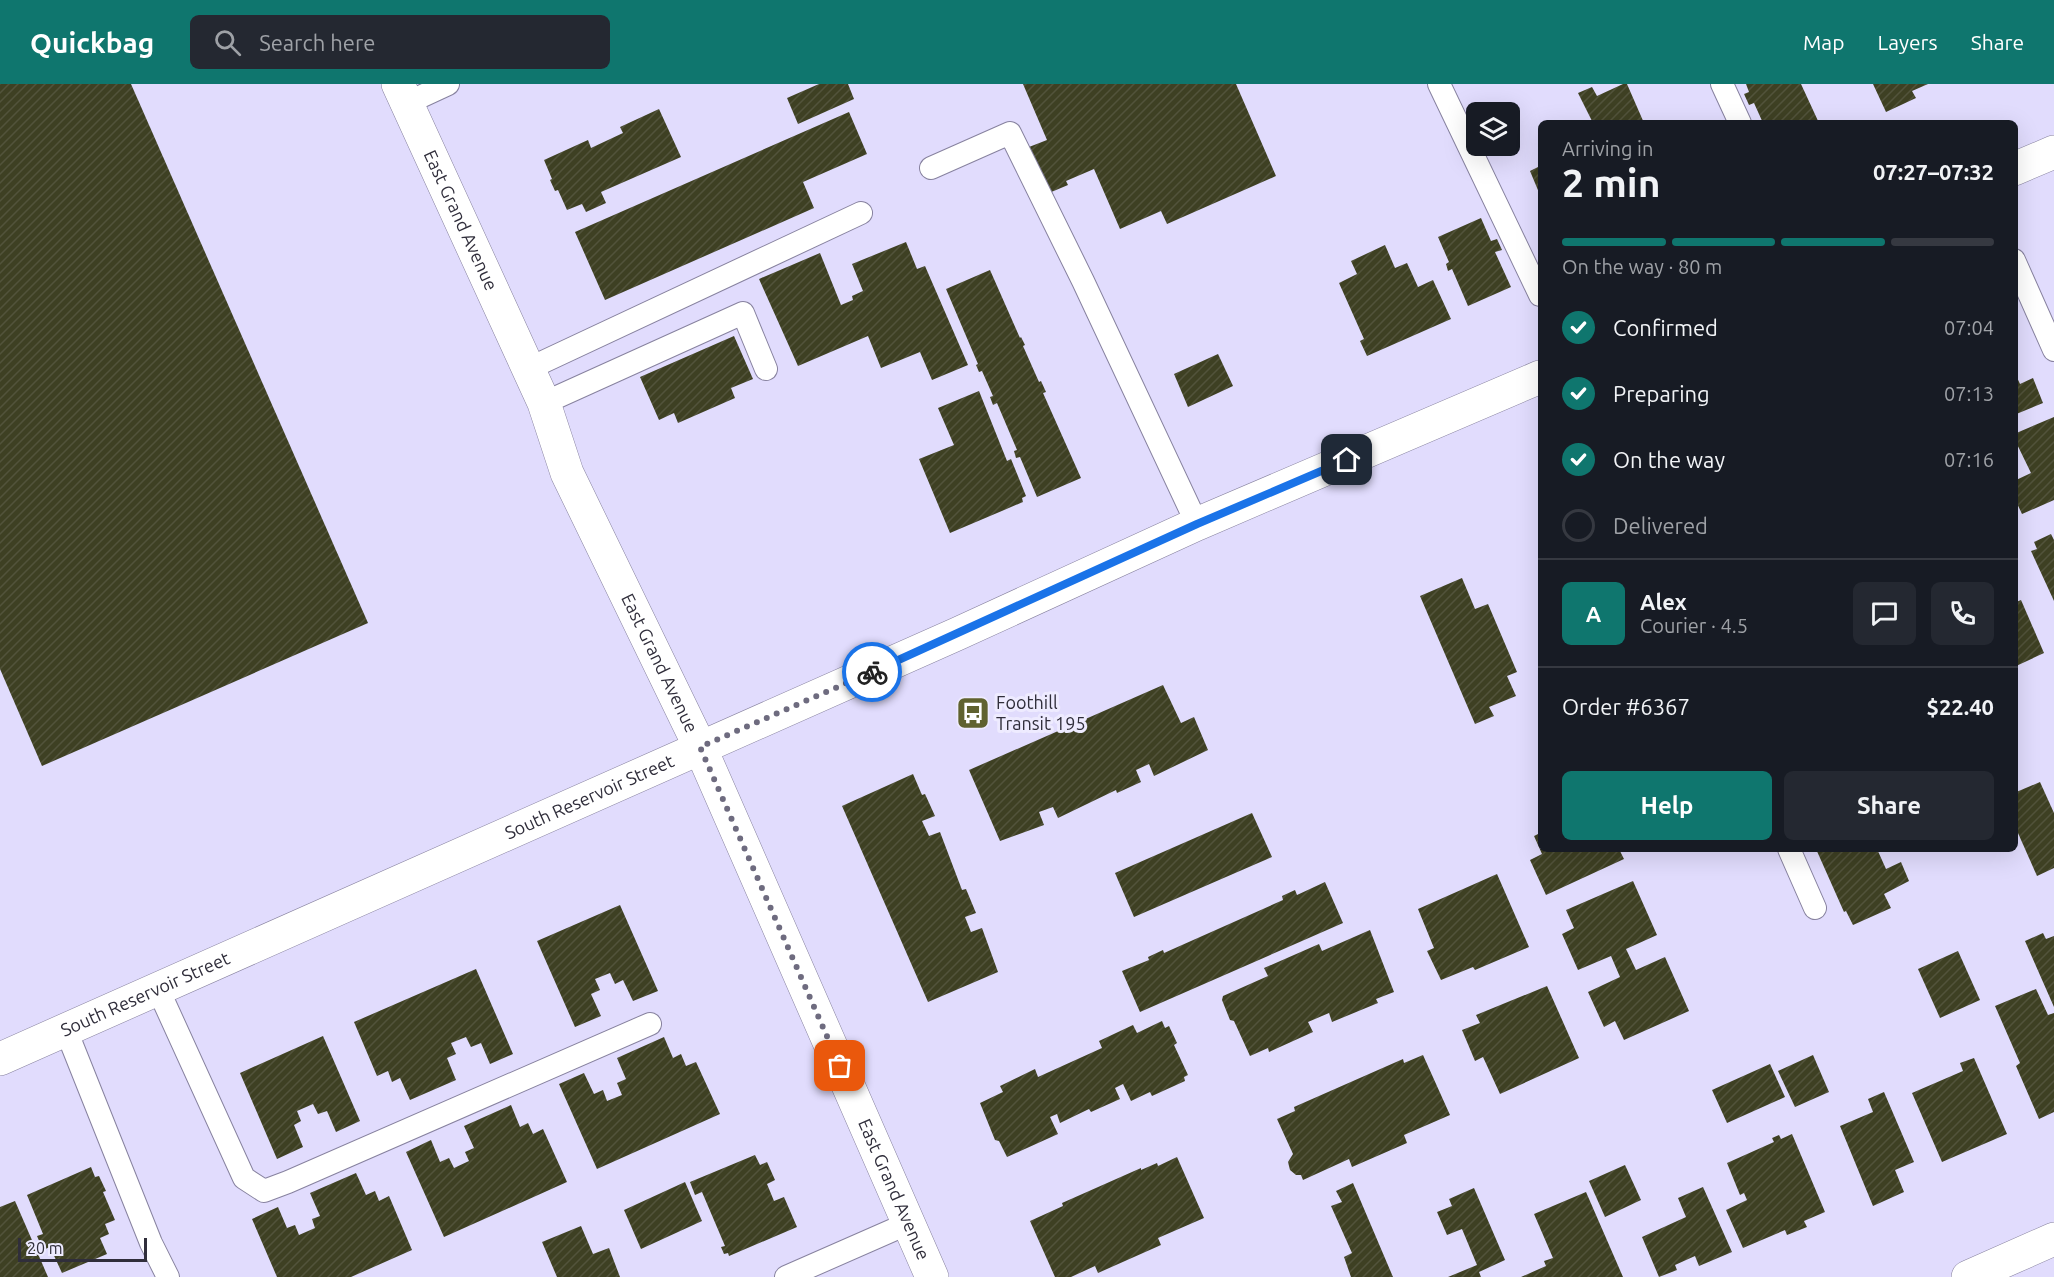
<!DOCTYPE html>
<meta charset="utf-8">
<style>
:root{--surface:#171b24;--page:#242831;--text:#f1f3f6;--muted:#9ea1a6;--line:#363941;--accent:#0f766e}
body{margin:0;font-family:Ubuntu,sans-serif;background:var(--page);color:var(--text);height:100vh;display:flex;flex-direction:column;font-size:22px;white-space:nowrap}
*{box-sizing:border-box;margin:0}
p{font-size:20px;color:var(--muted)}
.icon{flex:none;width:33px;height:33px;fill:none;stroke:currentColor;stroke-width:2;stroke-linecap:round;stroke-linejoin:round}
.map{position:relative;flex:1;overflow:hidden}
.sheet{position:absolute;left:1538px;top:36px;width:480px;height:732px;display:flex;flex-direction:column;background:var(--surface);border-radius:9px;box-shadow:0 6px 24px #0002}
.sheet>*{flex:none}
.tools{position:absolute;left:1466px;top:18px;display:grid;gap:12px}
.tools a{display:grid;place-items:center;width:54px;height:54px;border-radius:9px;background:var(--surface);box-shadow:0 6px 24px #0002;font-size:30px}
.scale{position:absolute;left:18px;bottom:15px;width:129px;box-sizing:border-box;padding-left:6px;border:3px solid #302e3b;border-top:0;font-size:16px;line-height:21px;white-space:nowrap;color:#302e3b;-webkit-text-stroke:4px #eeebff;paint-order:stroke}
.pin{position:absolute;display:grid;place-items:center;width:51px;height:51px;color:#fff;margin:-26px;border-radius:12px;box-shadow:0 3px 9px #0006}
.courier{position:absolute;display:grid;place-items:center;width:60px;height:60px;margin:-30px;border:4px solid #1a73e8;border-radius:50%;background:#fff;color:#222;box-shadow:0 2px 8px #0007}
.head em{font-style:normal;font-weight:700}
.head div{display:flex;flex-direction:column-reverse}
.head{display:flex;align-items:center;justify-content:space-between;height:102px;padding:0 24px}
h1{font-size:39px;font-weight:700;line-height:45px}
.bar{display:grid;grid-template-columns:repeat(4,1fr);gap:9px 6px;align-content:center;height:72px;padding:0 24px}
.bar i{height:8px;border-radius:4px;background:var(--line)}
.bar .selected{background:var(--accent)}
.bar p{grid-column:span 4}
.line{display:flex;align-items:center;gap:15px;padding:0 24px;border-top:2px solid var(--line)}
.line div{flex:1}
.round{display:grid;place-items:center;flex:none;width:63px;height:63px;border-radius:9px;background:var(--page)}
ol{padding:0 24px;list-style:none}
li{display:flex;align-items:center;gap:18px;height:66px}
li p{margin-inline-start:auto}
li .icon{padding:6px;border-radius:50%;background:var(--accent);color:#fff;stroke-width:4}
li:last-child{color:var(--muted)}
li i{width:33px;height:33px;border:3px solid var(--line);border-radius:50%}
.button{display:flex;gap:12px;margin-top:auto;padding:12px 24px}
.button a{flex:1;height:69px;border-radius:9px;background:var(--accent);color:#fff;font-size:24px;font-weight:700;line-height:69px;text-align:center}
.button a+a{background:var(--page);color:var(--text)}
header{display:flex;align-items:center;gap:36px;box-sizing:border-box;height:84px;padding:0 30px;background:var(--accent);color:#fff}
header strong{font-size:28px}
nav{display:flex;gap:33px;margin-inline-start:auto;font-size:21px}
.search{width:420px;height:54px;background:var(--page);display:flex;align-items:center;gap:15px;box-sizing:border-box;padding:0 21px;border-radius:9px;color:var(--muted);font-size:22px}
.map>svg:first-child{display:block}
.building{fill:url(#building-hatch)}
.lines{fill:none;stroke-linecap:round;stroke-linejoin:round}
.service-casing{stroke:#87829f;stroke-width:24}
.minor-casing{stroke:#87829f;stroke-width:34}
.tertiary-casing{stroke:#87829f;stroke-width:34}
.primary-casing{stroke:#87829f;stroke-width:34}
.service{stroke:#fff;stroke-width:22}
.minor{stroke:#fff;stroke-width:33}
.tertiary{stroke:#fff;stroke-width:33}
.primary{stroke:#fff;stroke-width:33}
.done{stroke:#6e6b7f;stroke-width:6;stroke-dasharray:0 10.8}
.route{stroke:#1a73e8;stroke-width:8}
.labels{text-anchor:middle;stroke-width:6;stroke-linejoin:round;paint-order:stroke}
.street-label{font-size:18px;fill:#302e3b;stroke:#eeebff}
.poi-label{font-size:18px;fill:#302e3b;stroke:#eeebff;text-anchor:start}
</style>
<header>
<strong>Quickbag</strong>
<div class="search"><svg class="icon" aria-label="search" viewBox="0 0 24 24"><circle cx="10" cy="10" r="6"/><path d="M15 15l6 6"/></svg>Search here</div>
<nav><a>Map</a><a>Layers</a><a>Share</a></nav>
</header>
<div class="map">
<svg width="2054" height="1193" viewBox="0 0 2054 1193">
<defs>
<pattern id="building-hatch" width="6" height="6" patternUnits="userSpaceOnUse" patternTransform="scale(1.5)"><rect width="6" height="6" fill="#3e4023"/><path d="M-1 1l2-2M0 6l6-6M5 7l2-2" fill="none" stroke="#52533b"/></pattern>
</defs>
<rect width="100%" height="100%" fill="#e1dcfd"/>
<g class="building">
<path d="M 0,0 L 131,0 L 368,539 L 42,682 L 0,585 Z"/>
<path d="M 819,0 L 848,0 L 854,15 L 798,40 L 787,14 Z"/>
<path d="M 1023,0 L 1236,0 L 1276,92 L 1167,140 L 1161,127 L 1120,145 L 1094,85 L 1066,97 L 1068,101 L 1049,109 L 1029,63 L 1047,56 Z"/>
<path d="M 1623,0 L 1627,0 L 1644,39 L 1593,39 L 1578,9 L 1592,3 L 1597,12 Z"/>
<path d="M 1746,0 L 1801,0 L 1819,39 L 1763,39 L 1754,19 L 1749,21 L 1744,10 L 1749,8 Z"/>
<path d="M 1873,0 L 1928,0 L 1912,7 L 1916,14 L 1886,28 Z"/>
<path d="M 659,25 L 681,73 L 601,108 L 606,119 L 586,128 L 582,120 L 567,126 L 558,106 L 555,107 L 550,96 L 552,95 L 544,76 L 588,56 L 591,64 L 623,49 L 620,43 Z"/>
<path d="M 849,28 L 867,70 L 803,98 L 814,124 L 605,216 L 575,148 Z"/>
<path d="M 1540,82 L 1540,111 L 1530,87 Z"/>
<path d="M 1481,134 L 1491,157 L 1497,155 L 1502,166 L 1495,168 L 1511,203 L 1468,222 L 1452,185 L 1448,187 L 1446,180 L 1449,178 L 1438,153 Z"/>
<path d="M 906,158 L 917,185 L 925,182 L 968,281 L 932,296 L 920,268 L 881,284 L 868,252 L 798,282 L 759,195 L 820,169 L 841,221 L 853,216 L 852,212 L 863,207 L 852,180 Z"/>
<path d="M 1385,161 L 1395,184 L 1407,179 L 1418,203 L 1433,196 L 1451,235 L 1367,272 L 1360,257 L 1364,255 L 1339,199 L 1357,190 L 1351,177 Z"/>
<path d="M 990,186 L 1020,254 L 1021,253 L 1025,261 L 1023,262 L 1039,298 L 1041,297 L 1046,308 L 1043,309 L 1081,394 L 1037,413 L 1020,373 L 1016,374 L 1014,367 L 1017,366 L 997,319 L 993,321 L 990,313 L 993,312 L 982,287 L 979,288 L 976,281 L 978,280 L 946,205 Z"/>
<path d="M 734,252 L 753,295 L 731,304 L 735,314 L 678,339 L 674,329 L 659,336 L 640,293 Z"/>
<path d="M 1218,270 L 1233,302 L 1188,323 L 1174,290 Z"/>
<path d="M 2014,287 L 2020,300 L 2033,294 L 2043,319 L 2014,331 Z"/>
<path d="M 979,307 L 1007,377 L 1011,375 L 1026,412 L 1022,414 L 1023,418 L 950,449 L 919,375 L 954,361 L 938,324 Z"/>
<path d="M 2054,333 L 2054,416 L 2022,430 L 2014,413 L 2014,397 L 2031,389 L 2014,354 L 2014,350 Z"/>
<path d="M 2051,450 L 2054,456 L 2054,517 L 2031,467 L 2037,465 L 2034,458 Z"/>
<path d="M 1462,494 L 1475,525 L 1488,520 L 1517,588 L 1507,592 L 1516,612 L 1489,623 L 1494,632 L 1475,640 L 1420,512 Z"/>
<path d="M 2021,516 L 2044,569 L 2014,583 L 2014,519 Z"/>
<path d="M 1163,601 L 1181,639 L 1194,633 L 1208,666 L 1154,692 L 1149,680 L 1136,686 L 1141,698 L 1117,709 L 1116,706 L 1058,734 L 1053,723 L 1039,728 L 1044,741 L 1000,757 L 969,686 Z"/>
<path d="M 913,690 L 922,711 L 925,710 L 935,732 L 922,737 L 929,752 L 940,748 L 962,806 L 966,805 L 976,829 L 965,833 L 971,848 L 982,844 L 998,888 L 928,918 L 842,722 Z"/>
<path d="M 2040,698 L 2054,729 L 2054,784 L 2037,792 L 2014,740 L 2014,709 Z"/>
<path d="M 1252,729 L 1272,773 L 1134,833 L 1115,789 Z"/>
<path d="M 1540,749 L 1540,765 L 1619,765 L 1624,775 L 1546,811 L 1530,776 L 1542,770 L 1534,752 Z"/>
<path d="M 1816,765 L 1877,765 L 1886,785 L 1901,778 L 1909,797 L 1884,810 L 1891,824 L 1853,841 L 1846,827 L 1844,828 Z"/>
<path d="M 1497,790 L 1529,863 L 1475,886 L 1473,883 L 1441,896 L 1427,867 L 1434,864 L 1418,825 Z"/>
<path d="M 1633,797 L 1657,851 L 1626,865 L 1636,886 L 1665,873 L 1689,927 L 1624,956 L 1615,937 L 1604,943 L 1588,908 L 1620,893 L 1611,872 L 1578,886 L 1562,850 L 1574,844 L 1566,826 Z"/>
<path d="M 1325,798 L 1343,839 L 1140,928 L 1122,887 L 1149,876 L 1148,873 L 1163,866 L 1164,869 L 1283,816 L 1282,812 L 1295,806 L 1297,811 Z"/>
<path d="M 620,821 L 658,907 L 633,917 L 623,896 L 615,900 L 610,889 L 595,895 L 600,906 L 591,910 L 601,932 L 575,943 L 537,857 Z"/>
<path d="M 1370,846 L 1394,908 L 1376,915 L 1378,919 L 1332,938 L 1329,929 L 1308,938 L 1313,948 L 1269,968 L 1268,964 L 1250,972 L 1234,937 L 1230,936 L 1222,916 L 1223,912 L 1268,892 L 1264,884 L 1319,860 L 1322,867 Z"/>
<path d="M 2043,849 L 2046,855 L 2054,852 L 2054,923 L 2025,857 Z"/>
<path d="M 1958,867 L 1980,916 L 1940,934 L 1918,885 Z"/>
<path d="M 476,885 L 513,970 L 490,980 L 481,959 L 471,963 L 466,953 L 451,959 L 456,970 L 447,974 L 456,996 L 410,1016 L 400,994 L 392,998 L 388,987 L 377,992 L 354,938 Z"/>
<path d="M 1547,902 L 1579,974 L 1500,1010 L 1483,973 L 1475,977 L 1462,946 L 1480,939 L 1476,931 Z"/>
<path d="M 2036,905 L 2048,931 L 2054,929 L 2054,1028 L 2039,1035 L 2016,982 L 2020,979 L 1995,922 Z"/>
<path d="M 1162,937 L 1165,944 L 1169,942 L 1177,959 L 1174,961 L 1188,991 L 1184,993 L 1185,997 L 1152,1012 L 1150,1008 L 1131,1017 L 1123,1000 L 1115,1004 L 1120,1015 L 1091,1028 L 1089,1025 L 1060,1039 L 1057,1030 L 1050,1033 L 1058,1050 L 1007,1073 L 999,1057 L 995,1056 L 980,1019 L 1003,1008 L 1000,1002 L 1035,985 L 1038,993 L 1102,964 L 1099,957 L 1133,941 L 1137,949 Z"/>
<path d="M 323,952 L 360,1037 L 336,1048 L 327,1027 L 318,1030 L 313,1020 L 297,1027 L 301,1037 L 294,1041 L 303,1063 L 277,1075 L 240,989 Z"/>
<path d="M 664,953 L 673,974 L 681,970 L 686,982 L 696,978 L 720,1030 L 597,1085 L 559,1000 L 584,989 L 594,1010 L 603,1006 L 607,1017 L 622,1011 L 617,999 L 626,995 L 617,974 Z"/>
<path d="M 1423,971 L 1450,1031 L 1404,1051 L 1407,1059 L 1352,1083 L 1349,1075 L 1303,1096 L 1301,1091 L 1296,1091 L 1290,1086 L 1288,1078 L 1293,1070 L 1277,1035 L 1295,1027 L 1294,1023 L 1403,975 L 1404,979 Z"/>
<path d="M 1813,971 L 1829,1008 L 1795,1023 L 1778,987 Z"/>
<path d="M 1974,974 L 2007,1050 L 1942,1078 L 1912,1009 L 1963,987 L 1960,979 Z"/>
<path d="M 1770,980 L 1785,1013 L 1727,1039 L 1712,1006 Z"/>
<path d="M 1884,1008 L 1914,1078 L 1895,1086 L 1904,1108 L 1873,1122 L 1840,1042 L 1873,1028 L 1868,1015 Z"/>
<path d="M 511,1021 L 520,1043 L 528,1039 L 533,1050 L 543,1045 L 567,1098 L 444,1153 L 406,1068 L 431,1056 L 440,1078 L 449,1074 L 454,1084 L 469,1077 L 465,1068 L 474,1064 L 464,1042 Z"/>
<path d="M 1792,1050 L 1825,1128 L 1804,1137 L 1807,1143 L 1787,1151 L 1785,1146 L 1743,1164 L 1726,1126 L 1747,1116 L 1744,1109 L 1740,1111 L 1727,1079 L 1774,1058 L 1772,1054 L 1779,1051 L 1781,1055 Z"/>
<path d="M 755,1071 L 760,1081 L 767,1078 L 775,1096 L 767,1100 L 774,1117 L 784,1113 L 797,1143 L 729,1172 L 728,1169 L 724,1170 L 721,1163 L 725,1162 L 702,1108 L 695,1111 L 690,1098 Z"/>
<path d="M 1177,1073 L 1204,1134 L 1158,1154 L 1161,1161 L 1098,1189 L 1095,1182 L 1071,1193 L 1055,1193 L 1030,1137 L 1063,1122 L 1062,1119 L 1141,1084 L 1141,1086 L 1157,1079 L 1158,1082 Z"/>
<path d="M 1625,1081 L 1641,1116 L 1605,1133 L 1589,1097 Z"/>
<path d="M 91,1083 L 95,1093 L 99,1092 L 106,1107 L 103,1108 L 115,1136 L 105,1140 L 109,1150 L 100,1154 L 107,1170 L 62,1189 L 50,1163 L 43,1166 L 37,1152 L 43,1150 L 27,1111 Z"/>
<path d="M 356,1089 L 366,1111 L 375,1107 L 379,1117 L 389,1112 L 412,1166 L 351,1193 L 277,1193 L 252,1135 L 278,1123 L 287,1144 L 295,1141 L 299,1151 L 315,1144 L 312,1135 L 320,1132 L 310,1109 Z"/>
<path d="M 685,1098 L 702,1137 L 641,1165 L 624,1126 Z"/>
<path d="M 1353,1099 L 1393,1193 L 1351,1193 L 1344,1173 L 1352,1169 L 1331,1122 L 1342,1118 L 1336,1107 Z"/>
<path d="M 1703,1103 L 1732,1168 L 1699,1182 L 1695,1172 L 1675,1181 L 1677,1186 L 1659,1193 L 1642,1153 L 1686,1133 L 1678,1114 Z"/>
<path d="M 1474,1104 L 1505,1176 L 1479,1188 L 1481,1193 L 1448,1193 L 1477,1181 L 1462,1145 L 1447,1151 L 1437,1128 L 1452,1122 L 1449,1115 Z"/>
<path d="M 1586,1108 L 1623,1193 L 1521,1193 L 1546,1182 L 1544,1177 L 1553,1174 L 1534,1130 Z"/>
<path d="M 15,1117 L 48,1193 L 0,1193 L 0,1123 Z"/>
<path d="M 581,1142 L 593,1170 L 609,1164 L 620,1193 L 557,1193 L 542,1158 Z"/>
</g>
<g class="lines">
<g class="service-casing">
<g id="service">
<path d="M 1439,0 L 1540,211"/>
<path d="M 1722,0 L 1740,39"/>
<path d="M 407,19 L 448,0"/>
<path d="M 931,84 L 1010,49 L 1083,197 L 1197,440"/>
<path d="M 2014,176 L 2054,266"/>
<path d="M 528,285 L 861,129"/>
<path d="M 544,319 L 743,229 L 766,285"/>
<path d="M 1789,765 L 1815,824"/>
<path d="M 158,905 L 244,1094 L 264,1107 L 288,1098 L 650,940"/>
<path d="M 66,946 L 151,1159 L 168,1193"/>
<path d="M 786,1193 L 909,1139"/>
</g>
</g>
<g class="minor-casing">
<path id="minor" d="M 1968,1193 L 2054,1155"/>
</g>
<g class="tertiary-casing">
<g id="tertiary">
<path id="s1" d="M 398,0 L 544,319 L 567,389 L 700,663 L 932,1193"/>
</g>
</g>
<g class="primary-casing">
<g id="primary">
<path d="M 2014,85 L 2054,68"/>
<path id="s2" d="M 0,975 L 957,550 L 1197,440 L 1540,293"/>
</g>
</g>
<use href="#service" class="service"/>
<use href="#minor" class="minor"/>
<use href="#tertiary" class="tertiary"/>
<use href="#primary" class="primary"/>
</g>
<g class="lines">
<path class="done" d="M 840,982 L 700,663 L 872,588"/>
<path class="route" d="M 872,588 L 1197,440 L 1347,376"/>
</g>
<defs>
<g id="bus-square" transform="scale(1.725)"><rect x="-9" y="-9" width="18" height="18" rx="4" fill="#60622f" stroke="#eeebff"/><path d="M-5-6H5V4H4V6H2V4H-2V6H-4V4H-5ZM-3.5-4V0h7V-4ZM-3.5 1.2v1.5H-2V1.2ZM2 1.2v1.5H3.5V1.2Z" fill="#fff"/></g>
</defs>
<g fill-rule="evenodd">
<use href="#bus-square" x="973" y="629"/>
</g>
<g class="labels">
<g class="street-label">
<text dy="6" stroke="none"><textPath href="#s1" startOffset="150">East Grand Avenue</textPath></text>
<text dy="6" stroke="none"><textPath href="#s1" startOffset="636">East Grand Avenue</textPath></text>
<text dy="6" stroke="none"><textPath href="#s2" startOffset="645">South Reservoir Street</textPath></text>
<text dy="6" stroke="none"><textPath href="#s2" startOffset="159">South Reservoir Street</textPath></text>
<text dy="6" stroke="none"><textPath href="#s1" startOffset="1212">East Grand Avenue</textPath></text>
</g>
<g class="poi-label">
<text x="996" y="625">Foothill<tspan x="996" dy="21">Transit 195</tspan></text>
</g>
</g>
</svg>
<div class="tools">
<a><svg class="icon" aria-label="layers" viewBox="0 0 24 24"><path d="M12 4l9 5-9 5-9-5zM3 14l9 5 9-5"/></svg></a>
</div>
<div class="scale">20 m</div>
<div class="pin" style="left:840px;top:982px;background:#ea580c"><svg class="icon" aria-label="bag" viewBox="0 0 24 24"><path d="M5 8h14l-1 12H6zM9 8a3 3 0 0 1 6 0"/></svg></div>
<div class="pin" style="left:1347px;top:376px;background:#1f2937"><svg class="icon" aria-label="home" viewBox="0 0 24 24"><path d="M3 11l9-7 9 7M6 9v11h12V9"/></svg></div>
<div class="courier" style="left:872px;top:588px"><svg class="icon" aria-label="bike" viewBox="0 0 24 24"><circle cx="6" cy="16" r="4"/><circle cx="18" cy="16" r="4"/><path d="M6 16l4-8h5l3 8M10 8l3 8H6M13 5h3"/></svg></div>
<section class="sheet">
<div class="head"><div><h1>2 min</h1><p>Arriving in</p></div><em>07:27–07:32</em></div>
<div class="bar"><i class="selected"></i><i class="selected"></i><i class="selected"></i><i></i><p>On the way · 80 m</p></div>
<ol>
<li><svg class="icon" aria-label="check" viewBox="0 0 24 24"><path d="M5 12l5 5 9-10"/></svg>Confirmed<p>07:04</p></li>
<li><svg class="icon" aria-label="check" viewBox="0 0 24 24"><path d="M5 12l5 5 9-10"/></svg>Preparing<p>07:13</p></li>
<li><svg class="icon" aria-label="check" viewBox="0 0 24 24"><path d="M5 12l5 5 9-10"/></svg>On the way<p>07:16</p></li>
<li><i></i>Delivered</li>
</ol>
<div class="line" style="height:108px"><b class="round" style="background:var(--accent);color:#fff">A</b><div><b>Alex</b><p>Courier · 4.5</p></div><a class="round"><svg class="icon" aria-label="chat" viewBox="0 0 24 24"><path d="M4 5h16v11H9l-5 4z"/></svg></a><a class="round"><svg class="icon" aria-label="phone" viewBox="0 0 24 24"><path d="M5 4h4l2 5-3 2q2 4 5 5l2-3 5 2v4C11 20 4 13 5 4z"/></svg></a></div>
<div class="line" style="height:78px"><div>Order #6367</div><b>$22.40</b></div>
<div class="button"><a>Help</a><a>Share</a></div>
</section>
</div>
